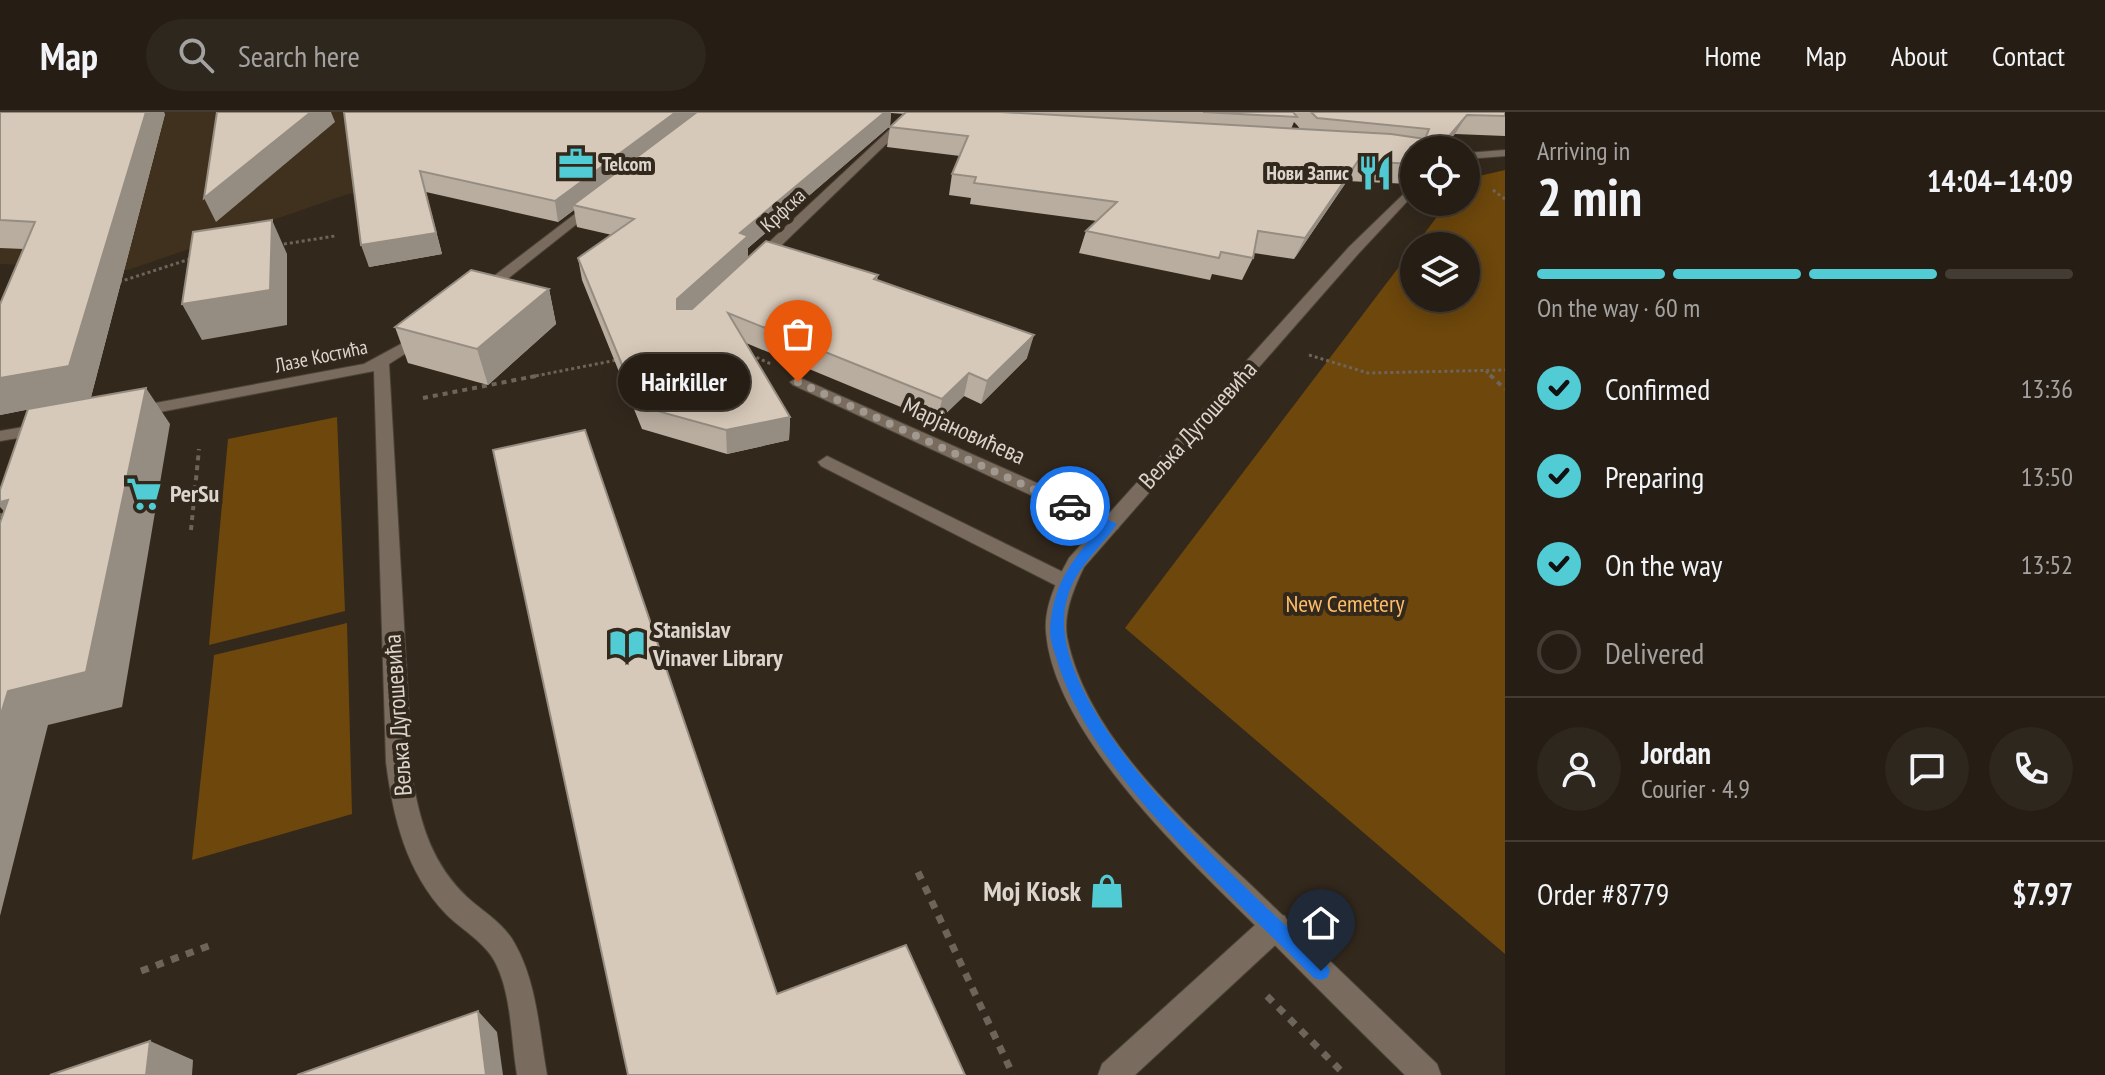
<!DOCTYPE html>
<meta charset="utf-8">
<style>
:root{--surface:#261e15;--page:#2e271e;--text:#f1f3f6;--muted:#a4a2a0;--line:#423c34;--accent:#51ccd4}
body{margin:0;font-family:"PT Sans Narrow",sans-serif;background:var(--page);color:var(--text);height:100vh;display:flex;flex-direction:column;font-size:30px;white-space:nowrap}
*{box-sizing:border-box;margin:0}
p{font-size:26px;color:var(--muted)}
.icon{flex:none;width:44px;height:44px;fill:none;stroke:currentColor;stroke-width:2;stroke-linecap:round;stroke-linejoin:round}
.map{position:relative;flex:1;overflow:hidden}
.details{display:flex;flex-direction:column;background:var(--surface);width:600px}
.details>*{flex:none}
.controls{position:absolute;left:1400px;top:24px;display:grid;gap:16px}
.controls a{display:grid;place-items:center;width:80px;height:80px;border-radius:50%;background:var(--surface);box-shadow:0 4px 20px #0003,0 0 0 2px var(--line);font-size:40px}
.pin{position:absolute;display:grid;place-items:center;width:68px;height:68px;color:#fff;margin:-82px -34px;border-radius:50% 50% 50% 0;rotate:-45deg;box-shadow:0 0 8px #0007}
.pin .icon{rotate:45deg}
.courier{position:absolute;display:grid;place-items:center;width:80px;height:80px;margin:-40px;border:6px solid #1a73e8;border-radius:50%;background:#fff;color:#222;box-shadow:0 2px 10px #0007}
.bubble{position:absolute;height:56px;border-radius:28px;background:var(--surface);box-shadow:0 4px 20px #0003,0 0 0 2px var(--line);font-size:26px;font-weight:700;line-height:56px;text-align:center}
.overview em{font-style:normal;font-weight:700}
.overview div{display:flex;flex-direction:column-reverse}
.overview{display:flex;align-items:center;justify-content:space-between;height:136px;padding:0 32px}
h1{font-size:52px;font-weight:700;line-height:60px}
.bar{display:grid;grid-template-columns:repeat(4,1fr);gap:12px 8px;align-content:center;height:96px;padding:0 32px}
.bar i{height:10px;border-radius:6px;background:var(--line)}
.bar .active{background:var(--accent)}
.bar p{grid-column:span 4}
.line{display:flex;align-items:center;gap:20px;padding:0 32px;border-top:2px solid var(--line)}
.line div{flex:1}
.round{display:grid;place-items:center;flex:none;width:84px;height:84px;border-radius:42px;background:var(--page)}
ol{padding:0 32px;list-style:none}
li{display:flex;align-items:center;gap:24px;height:88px}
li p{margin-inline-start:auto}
li .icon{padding:8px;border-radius:50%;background:var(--accent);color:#111;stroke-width:4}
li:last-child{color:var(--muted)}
li i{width:44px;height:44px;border:4px solid var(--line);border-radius:50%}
header{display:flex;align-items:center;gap:48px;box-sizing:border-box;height:112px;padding:0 40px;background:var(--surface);border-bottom:2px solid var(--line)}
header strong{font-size:38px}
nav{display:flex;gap:44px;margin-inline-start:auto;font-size:28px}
.search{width:560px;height:72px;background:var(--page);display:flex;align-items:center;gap:20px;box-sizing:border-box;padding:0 28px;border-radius:44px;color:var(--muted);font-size:30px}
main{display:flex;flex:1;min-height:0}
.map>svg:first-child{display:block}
.built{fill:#40311f}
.green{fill:#6d470c}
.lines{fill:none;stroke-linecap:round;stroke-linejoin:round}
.service-casing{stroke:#4c4439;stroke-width:2}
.minor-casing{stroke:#4c4439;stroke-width:2}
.tertiary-casing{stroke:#4c4439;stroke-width:2}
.path-far2{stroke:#6e655a;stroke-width:3;stroke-dasharray:3 3;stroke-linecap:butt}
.path-far1{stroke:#6e655a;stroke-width:4;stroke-dasharray:5 5;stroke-linecap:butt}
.path{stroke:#6e655a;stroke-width:7;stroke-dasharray:8 8;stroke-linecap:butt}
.service{fill:#796c5e;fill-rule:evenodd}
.minor{fill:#796c5e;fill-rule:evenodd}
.tertiary{fill:#796c5e;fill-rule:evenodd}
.wall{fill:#b9ad9f;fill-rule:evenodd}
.shaded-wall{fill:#968d82}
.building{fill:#d7c9b9;stroke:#968d82;stroke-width:2}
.route{fill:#1a73e8}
.done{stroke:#a1988f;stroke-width:8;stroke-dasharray:0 14.4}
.labels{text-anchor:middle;stroke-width:8;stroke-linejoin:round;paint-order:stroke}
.far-poi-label{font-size:20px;font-weight:bold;fill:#dcd5cd;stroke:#33281c;text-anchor:start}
.far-street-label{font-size:20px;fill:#dcd5cd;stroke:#33281c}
.street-label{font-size:24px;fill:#dcd5cd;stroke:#33281c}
.poi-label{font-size:24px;font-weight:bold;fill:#dcd5cd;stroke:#33281c;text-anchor:start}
.park-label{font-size:24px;fill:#fcbc68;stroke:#33281c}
.near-poi-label{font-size:28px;font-weight:bold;fill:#dcd5cd;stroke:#33281c;text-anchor:end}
</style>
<header>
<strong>Map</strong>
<div class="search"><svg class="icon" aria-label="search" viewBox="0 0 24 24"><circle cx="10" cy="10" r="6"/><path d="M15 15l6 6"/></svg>Search here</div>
<nav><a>Home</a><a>Map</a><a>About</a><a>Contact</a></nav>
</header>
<main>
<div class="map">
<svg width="1505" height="963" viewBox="0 0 1505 963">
<rect width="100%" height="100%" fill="#33281c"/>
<path class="built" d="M 0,0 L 559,0 L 493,64 L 348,82 L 128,158 L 0,152 Z"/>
<g class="green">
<path d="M 1505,58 L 1505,842 L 1125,516 L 1414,135 L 1414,186 L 1466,186 L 1466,134 L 1415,134 L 1448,90 L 1466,90 L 1466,67 Z"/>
<path d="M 337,305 L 345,499 L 209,533 L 228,327 Z"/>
<path d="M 347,511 L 352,702 L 192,748 L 214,543 Z"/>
</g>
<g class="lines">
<g class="service-casing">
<path id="service" d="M 827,344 L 1073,465 L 1076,470 L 1073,475 L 1059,475 L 821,354 L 818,350 Z"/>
</g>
<g class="minor-casing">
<g id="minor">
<path d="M 902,6 L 911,8 L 760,154 L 750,154 L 750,148 Z"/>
<path d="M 592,89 L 602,92 L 487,183 L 477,183 L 477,177 Z"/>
<path d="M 425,219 L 432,223 L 430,226 L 389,252 L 413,670 C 421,714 433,753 467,785 C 483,800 504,811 515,832 C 537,871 539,919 547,963 L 517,963 C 511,928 512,887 497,854 C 487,831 463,819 446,802 C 406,760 393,705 386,650 L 374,259 L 134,305 L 126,300 L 134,295 L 364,252 Z"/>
<path d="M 798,265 L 1118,407 L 1120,412 L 1118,417 L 1104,417 L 793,273 L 790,270 Z"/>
<path d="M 47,311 L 55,316 L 53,320 L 0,329 L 0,319 Z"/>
<path d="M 1275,801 L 1285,804 L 1288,814 L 1285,824 L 1135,963 L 1098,963 L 1102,952 L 1265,804 Z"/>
</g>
</g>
<g class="tertiary-casing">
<g id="tertiary">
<path d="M 1505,38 L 1505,44 L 1466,47 L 1466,41 Z"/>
<path d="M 1414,72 L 1414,82 L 1359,141 L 1084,455 C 1074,476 1063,501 1067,525 C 1088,632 1200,723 1275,796 C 1329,848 1383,900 1437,952 L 1441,963 L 1405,963 C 1357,916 1310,869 1263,821 C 1192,751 1054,624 1046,520 C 1044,494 1057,468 1069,446 L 1349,135 Z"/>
</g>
</g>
<g class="path-far2">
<path d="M 1493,78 L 1505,87"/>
<path d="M 278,133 L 335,124"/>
<path d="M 119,170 L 193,146"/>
<path d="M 751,243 L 771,252"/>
<path d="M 1309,243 L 1368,261 L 1505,258"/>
<path d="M 1486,259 L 1492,265"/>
<path d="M 530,265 L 617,248"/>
</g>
<g class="path-far1">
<path d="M 1490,263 L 1505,277"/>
<path d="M 423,286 L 541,263"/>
<path d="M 0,406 L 4,395"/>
<path d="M 191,418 L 199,337"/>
</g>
<g class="path">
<path d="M 918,760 L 1013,963"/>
<path d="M 141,859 L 211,833"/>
<path d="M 1267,884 L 1345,963"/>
</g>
<use href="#service" class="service"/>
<use href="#minor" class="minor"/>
<use href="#tertiary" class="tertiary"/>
</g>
<g class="wall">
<path d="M 0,0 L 165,2 L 91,285 L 0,303 L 0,192 L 24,137 L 0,136 Z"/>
<path d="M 344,0 L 1505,0 L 1505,24 L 1455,22 L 1414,38 L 1414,70 L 1409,72 L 1347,69 L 1294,147 L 1254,141 L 1253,146 L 1242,168 L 1212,162 L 1210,168 L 1079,141 L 1086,119 L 1097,109 L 970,92 L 971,86 L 949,83 L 952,62 L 960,44 L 887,35 L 890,15 L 904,2 L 891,1 L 890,14 L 748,136 L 748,145 L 878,163 L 877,168 L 1027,246 L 981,292 L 964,284 L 937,310 L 746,231 L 790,305 L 789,328 L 727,342 L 642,317 L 582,168 L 578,146 L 612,123 L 577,115 L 574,98 L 558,110 L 426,80 L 442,142 L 369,155 ZM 1294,10 L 1297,13 L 1300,17 L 1291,17 Z"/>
<path d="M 549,177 L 556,212 L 488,273 L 408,251 L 395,215 Z"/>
</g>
<g class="shaded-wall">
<path d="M 146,0 L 164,0 L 165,2 L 91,285 L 0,303 L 0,266 Z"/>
<path d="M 311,0 L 331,0 L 335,10 L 216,110 L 204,86 Z"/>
<path d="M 676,0 L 702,0 L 573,93 L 574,98 L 558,110 L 555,89 Z"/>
<path d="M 885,0 L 891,0 L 890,14 L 748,136 L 748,145 L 679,220 L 677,187 L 740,121 Z"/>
<path d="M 1467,3 L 1455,22 L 1442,38 L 1437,38 Z"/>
<path d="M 1358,49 L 1347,69 L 1294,147 L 1305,126 Z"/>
<path d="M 420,59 L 442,142 L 369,155 L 361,133 Z"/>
<path d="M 272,108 L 287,142 L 287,213 L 202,228 L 182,192 Z"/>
<path d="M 549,177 L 556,212 L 488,273 L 477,237 Z"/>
<path d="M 1034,223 L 1027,246 L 981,292 L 987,269 Z"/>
<path d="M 969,261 L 964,284 L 937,310 L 942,287 Z"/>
<path d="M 146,276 L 170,312 L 122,595 L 48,613 L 0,804 L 0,605 L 8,579 Z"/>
<path d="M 790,305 L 789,328 L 727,342 L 726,318 Z"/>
<path d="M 8,388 L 30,427 L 0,395 L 0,390 Z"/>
<path d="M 478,899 L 497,920 L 503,963 L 486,963 Z"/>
<path d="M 150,929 L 193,948 L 192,963 L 146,963 Z"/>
</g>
<g class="building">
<path d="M 0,0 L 146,0 L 69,254 L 0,266 L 0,192 L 35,110 L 0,108 Z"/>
<path d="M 217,0 L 311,0 L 204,86 Z"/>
<path d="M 344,0 L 676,0 L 555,89 L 420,59 L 436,121 L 361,133 Z"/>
<path d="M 697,0 L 885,0 L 740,121 L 748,124 L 677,187 L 677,197 L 692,197 L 766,129 L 878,163 L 874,167 L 1034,223 L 987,269 L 969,261 L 942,287 L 728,201 L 790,305 L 726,318 L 639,294 L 578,146 L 634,107 L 573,93 Z"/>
<path d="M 906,0 L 1001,0 L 1391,22 L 1425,27 L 1429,17 L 1317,6 L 1311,0 L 1505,0 L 1505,4 L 1467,3 L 1437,38 L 1414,38 L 1414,52 L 1358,49 L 1305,126 L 1258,119 L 1253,146 L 1221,140 L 1219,146 L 1086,119 L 1117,90 L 974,71 L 976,65 L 952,62 L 968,24 L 890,15 Z"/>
<path d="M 1203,0 L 1293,0 L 1297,5 Z"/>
<path d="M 272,108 L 270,178 L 182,192 L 193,120 Z"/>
<path d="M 471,158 L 549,177 L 477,237 L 395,215 Z"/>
<path d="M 146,276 L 86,560 L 8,579 L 0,605 L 0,411 L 8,388 L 0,390 L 0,378 L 28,297 Z"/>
<path d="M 585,318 L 777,882 L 906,833 L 965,963 L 628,963 L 493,338 Z"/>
<path d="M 478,899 L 486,963 L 297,963 Z"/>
<path d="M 150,929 L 146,963 L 50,963 Z"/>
</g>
<path class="route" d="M 1066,391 L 1075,391 L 1117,412 C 1099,438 1075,456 1067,487 C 1036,597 1255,782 1327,853 L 1330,859 L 1327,866 L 1321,868 L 1314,866 C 1231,782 1090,662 1057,548 C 1054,539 1050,528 1050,519 C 1052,472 1073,446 1103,413 L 1066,397 Z"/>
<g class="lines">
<path class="done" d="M 798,270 L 1070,394"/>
</g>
<defs>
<g id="office-bare" transform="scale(2.76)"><path d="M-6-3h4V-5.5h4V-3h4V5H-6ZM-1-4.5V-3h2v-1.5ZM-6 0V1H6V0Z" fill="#51ccd4" stroke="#33281c" stroke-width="2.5" paint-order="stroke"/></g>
<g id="restaurant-bare" transform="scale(2.76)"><path d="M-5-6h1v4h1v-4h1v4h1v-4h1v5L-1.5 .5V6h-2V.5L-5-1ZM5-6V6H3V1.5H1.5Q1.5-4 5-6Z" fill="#51ccd4" stroke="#33281c" stroke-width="2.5" paint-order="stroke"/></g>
<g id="supermarket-bare" transform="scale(2.76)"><path d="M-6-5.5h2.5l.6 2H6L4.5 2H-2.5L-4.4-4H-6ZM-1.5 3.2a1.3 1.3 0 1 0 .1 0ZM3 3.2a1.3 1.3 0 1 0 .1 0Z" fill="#51ccd4" stroke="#33281c" stroke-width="2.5" paint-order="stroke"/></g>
<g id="library-bare" transform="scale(2.76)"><path d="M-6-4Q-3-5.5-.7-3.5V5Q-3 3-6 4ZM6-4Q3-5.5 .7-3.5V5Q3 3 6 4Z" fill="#51ccd4" stroke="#33281c" stroke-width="2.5" paint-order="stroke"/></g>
<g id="shop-bare" transform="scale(2.76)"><path d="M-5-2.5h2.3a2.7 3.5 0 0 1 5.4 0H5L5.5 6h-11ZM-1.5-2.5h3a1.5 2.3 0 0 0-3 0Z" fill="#51ccd4" stroke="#33281c" stroke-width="2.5" paint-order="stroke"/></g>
</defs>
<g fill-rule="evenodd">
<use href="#office-bare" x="576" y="52"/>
<use href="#restaurant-bare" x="1375" y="61"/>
<use href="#supermarket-bare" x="144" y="382"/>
<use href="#library-bare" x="627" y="532"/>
<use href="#shop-bare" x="1107" y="779"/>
</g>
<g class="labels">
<g class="far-poi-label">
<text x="602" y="59">Telcom</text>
<text x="1349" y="68" text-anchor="end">Нови Запис</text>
</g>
<g class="far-street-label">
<text transform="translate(783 98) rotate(-43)" y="7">Крфска</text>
<text transform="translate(321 244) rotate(-12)" y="7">Лазе Костића</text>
</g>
<g class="street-label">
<text transform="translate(1198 313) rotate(-48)" y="8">Вељка Дугошевића</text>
<text transform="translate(964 319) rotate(24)" y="8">Марјановићева</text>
<text transform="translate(398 603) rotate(-94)" y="8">Вељка Дугошевића</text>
</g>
<g class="poi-label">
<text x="170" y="390">PerSu</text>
<text x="653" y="526">Stanislav<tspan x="653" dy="28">Vinaver Library</tspan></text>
</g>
<g class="park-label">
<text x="1345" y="500">New Cemetery</text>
</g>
<g class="near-poi-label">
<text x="1081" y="789">Moj Kiosk</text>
</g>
</g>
</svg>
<div class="controls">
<a><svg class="icon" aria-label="locate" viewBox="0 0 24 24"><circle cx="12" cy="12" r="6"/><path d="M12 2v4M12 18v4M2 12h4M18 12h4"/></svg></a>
<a><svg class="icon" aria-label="layers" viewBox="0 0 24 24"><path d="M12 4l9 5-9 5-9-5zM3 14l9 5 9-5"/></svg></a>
</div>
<div class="pin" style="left:798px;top:270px;background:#ea580c"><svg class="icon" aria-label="bag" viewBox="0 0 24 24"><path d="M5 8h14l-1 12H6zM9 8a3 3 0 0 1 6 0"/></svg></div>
<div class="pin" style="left:1321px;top:859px;background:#1f2937"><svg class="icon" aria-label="home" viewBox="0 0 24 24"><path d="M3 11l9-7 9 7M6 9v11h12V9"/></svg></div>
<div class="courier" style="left:1070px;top:394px"><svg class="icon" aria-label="car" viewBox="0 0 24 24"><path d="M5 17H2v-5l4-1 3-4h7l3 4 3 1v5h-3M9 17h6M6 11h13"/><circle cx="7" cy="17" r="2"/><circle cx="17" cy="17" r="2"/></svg></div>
<div class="bubble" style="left:618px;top:242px;width:132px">Hairkiller</div>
</div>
<section class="details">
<div class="overview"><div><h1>2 min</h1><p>Arriving in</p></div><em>14:04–14:09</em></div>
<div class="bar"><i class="active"></i><i class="active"></i><i class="active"></i><i></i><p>On the way · 60 m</p></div>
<ol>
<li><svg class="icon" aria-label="check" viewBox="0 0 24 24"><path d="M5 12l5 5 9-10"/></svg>Confirmed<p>13:36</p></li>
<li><svg class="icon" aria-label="check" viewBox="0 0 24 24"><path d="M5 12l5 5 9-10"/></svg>Preparing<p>13:50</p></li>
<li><svg class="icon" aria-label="check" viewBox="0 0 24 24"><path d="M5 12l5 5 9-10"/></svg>On the way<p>13:52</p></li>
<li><i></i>Delivered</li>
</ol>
<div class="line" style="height:144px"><a class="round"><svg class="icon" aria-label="person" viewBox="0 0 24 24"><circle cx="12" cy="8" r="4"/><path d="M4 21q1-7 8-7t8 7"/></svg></a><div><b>Jordan</b><p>Courier · 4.9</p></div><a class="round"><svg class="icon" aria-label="chat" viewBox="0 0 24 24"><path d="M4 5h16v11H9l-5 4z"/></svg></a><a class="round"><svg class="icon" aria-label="phone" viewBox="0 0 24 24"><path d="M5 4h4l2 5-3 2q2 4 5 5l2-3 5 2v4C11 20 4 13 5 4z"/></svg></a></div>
<div class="line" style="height:104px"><div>Order #8779</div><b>$7.97</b></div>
</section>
</main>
